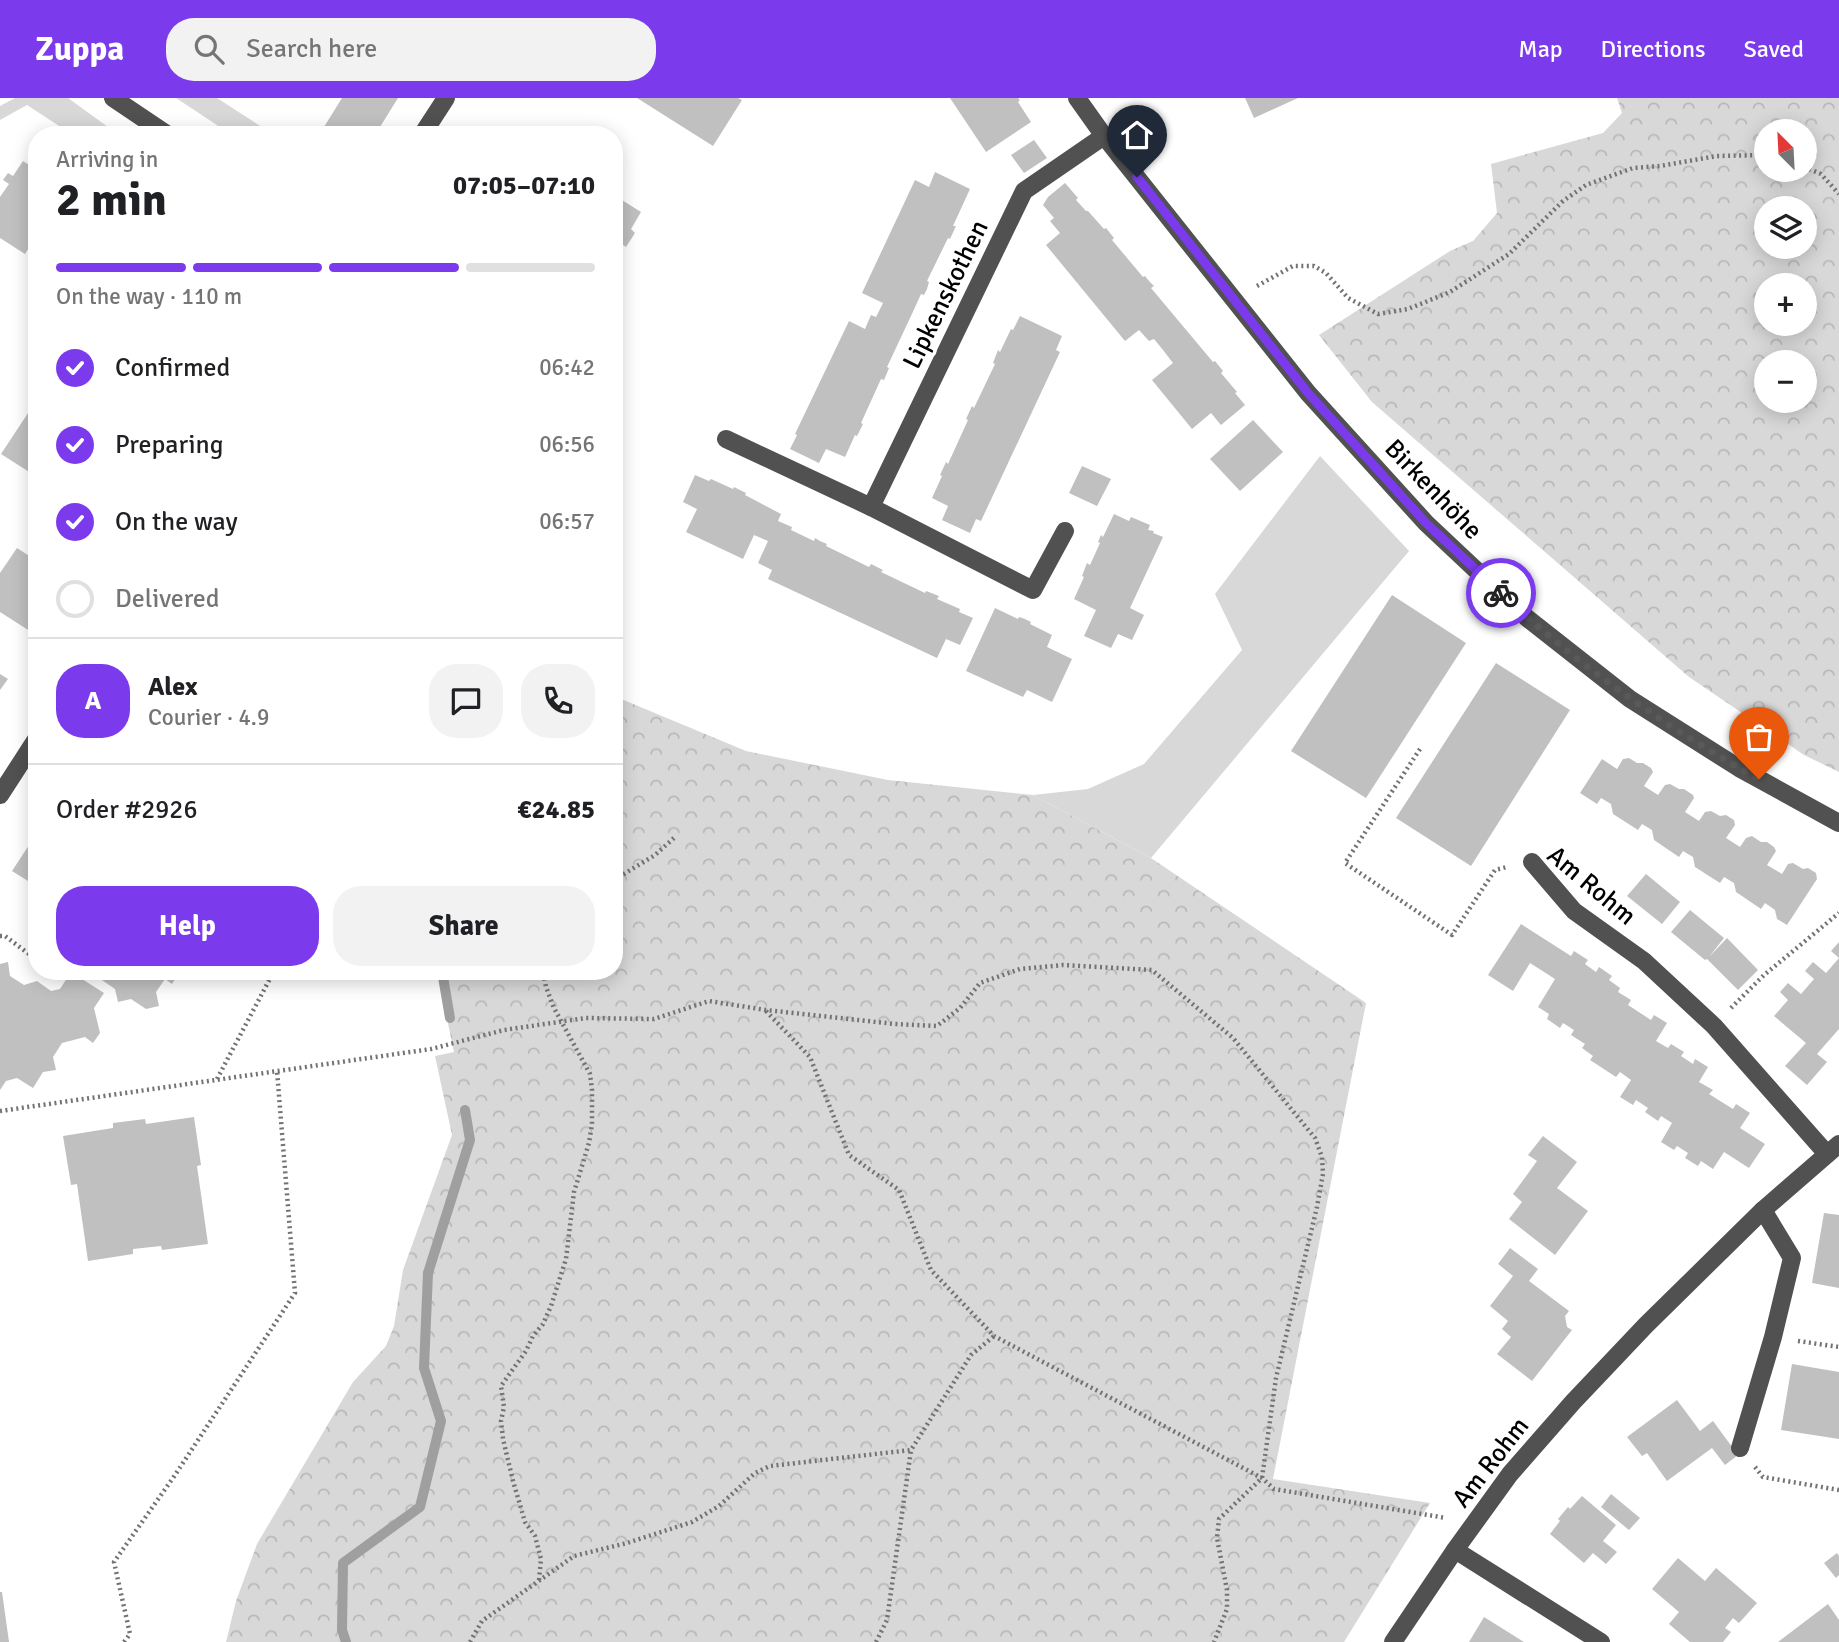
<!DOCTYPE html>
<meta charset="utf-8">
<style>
:root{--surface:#fff;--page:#f2f2f2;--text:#202124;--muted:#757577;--line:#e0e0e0;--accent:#7c3aed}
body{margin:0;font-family:Signika,sans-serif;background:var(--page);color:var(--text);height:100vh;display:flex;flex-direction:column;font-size:26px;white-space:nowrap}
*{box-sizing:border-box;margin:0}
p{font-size:23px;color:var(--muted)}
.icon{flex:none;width:38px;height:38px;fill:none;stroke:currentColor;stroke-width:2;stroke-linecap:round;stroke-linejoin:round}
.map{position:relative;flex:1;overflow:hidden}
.details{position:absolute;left:28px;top:28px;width:595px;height:854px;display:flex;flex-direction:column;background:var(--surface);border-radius:28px;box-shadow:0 4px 18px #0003}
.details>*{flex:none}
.needle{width:46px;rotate:336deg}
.controls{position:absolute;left:1754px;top:21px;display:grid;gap:14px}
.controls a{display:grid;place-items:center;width:63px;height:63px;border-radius:50%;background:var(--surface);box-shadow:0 4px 18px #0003;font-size:35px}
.pin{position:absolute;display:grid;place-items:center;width:60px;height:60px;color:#fff;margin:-72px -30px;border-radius:50% 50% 50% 0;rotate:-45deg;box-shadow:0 0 7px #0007}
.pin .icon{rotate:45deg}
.courier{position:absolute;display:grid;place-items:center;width:70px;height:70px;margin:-35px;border:5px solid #7c3aed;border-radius:50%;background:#fff;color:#222;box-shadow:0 2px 9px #0007}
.overview em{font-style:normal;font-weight:700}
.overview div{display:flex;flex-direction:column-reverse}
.overview{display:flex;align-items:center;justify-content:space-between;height:119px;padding:0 28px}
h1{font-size:46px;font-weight:700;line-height:52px}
.bar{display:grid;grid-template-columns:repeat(4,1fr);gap:10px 7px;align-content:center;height:84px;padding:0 28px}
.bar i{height:9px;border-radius:5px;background:var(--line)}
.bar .on{background:var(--accent)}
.bar p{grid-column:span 4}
.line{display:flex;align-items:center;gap:18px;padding:0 28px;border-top:2px solid var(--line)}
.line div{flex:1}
.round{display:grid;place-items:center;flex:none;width:74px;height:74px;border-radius:28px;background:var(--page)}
ol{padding:0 28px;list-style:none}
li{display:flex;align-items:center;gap:21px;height:77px}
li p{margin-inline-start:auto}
li .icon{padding:7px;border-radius:50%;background:var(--accent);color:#fff;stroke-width:4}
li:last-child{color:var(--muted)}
li i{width:38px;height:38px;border:4px solid var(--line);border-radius:50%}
.button{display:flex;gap:14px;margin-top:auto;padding:14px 28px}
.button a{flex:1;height:80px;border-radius:28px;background:var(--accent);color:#fff;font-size:28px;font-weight:700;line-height:80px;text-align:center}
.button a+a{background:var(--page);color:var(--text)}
header{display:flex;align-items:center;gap:42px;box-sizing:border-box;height:98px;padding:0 35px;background:var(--accent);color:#fff}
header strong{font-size:33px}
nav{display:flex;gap:38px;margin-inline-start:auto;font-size:24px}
.search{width:490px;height:63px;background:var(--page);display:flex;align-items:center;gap:18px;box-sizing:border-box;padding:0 24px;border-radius:28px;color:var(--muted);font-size:26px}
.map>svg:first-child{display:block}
.grass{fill:#d8d8d8}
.forest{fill:url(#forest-crowns);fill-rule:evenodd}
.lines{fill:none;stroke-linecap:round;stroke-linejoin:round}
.stream{stroke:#9f9f9f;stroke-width:10}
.building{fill:#c0c0c0}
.path{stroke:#737373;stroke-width:4.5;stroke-dasharray:2 3.5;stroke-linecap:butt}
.minor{stroke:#515151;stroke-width:18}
.done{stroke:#595959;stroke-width:7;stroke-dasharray:0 12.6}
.route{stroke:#7c3aed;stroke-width:9}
.labels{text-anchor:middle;stroke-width:7;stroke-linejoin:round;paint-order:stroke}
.street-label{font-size:26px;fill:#000;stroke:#fff}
</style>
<header>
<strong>Zuppa</strong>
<div class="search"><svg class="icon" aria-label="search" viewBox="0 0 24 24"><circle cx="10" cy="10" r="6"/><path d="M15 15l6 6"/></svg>Search here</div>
<nav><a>Map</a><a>Directions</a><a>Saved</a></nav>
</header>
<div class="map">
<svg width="1839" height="1544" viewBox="0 0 1839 1544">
<defs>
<pattern id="forest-crowns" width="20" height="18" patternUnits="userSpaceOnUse" patternTransform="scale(1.75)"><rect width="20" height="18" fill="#d8d8d8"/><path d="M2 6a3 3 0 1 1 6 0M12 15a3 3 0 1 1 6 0" fill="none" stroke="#b8b8b8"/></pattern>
</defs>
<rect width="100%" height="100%" fill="#fff"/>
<g class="grass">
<path d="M 15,0 L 68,0 L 119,37 L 73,37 L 27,7 L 0,22 L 0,8 Z"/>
<path d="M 176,0 L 217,0 L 274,37 L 232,37 Z"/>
<path d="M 1320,358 L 1409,453 L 1151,760 L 1033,697 L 1088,691 L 1144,666 L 1242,552 L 1215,496 Z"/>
</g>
<g class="forest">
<path d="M 1617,0 L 1839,0 L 1839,674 L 1804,657 L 1689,579 L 1372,304 L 1319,237 L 1450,153 L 1473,143 L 1497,115 L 1491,66 L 1603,35 L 1622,15 ZM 1766,33 L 1804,33 L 1804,72 L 1766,72 ZM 1766,110 L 1804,110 L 1804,149 L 1766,149 ZM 1766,187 L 1804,187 L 1804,226 L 1766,226 ZM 1766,264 L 1804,264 L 1804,303 L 1766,303 Z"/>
<path d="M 614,598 L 746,653 L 888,682 L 1033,697 L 1151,760 L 1366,905 L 1273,1381 L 1430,1405 L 1344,1544 L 226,1544 L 236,1503 L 257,1446 L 353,1284 L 386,1248 L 394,1228 L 403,1172 L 452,1037 L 435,958 L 454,954 L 437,873 L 614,873 Z"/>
</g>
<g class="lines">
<g class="stream">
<path d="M 442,873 L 450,920"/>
<path d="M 346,1544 L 342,1532 L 343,1465 L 420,1409 L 441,1323 L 424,1270 L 428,1175 L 470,1042 L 465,1012"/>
</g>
</g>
<g class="building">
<path d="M 342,0 L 398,0 L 375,37 L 319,37 Z"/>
<path d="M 637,0 L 738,0 L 742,2 L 713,48 Z"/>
<path d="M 950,0 L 1018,0 L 1020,2 L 1018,4 L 1031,24 L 986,54 Z"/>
<path d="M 1245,0 L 1298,0 L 1254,20 Z"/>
<path d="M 508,28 L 520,37 L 502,37 Z"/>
<path d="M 1034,42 L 1047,60 L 1024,75 L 1011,57 Z"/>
<path d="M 23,63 L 37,72 L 37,137 L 25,156 L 0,140 L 0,99 L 9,86 L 3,82 L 8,75 L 13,78 Z"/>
<path d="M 935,74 L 970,91 L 953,128 L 956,128 L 950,141 L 948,140 L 927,183 L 929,184 L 927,191 L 924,197 L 921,196 L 911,218 L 887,269 L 889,270 L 884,282 L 881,281 L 861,325 L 863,326 L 857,338 L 855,337 L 845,359 L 826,351 L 819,365 L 790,351 L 797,337 L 795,336 L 849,223 L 865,231 L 871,217 L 876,219 L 883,205 L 862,195 L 915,82 L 929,89 Z"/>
<path d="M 1065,85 L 1078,100 L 1076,102 L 1086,113 L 1088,113 L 1104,131 L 1106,130 L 1114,140 L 1112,142 L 1143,179 L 1145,178 L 1149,183 L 1154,188 L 1151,190 L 1213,264 L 1215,263 L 1223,273 L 1221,275 L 1237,294 L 1235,295 L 1245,307 L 1221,327 L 1211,315 L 1192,331 L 1152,282 L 1173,265 L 1163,252 L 1154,241 L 1149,243 L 1139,232 L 1125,243 L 1046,147 L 1060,135 L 1050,123 L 1054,120 L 1043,107 L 1048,99 Z"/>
<path d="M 614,97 L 641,114 L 631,131 L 635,135 L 626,149 L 622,146 L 614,158 Z"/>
<path d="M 1020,218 L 1062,238 L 1056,252 L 1060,254 L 981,423 L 976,421 L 970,435 L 942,422 L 948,408 L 932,400 L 942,378 L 940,377 L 946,364 L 948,366 L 968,322 L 966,321 L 972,308 L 974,310 L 995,266 L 993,265 L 998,252 L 1000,254 L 1011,231 L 1013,232 Z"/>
<path d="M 34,306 L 37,308 L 37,379 L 1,356 Z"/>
<path d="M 1253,322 L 1283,354 L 1240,393 L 1210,361 Z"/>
<path d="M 1082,368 L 1111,381 L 1097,408 L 1069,395 Z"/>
<path d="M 695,377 L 709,383 L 711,381 L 733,391 L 734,389 L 746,395 L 745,397 L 781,416 L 778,423 L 792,429 L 791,432 L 814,443 L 815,440 L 820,443 L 827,446 L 826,448 L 869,469 L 871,466 L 883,472 L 881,474 L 925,495 L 926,493 L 939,498 L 937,501 L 960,511 L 959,514 L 973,520 L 960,547 L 946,541 L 937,560 L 768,481 L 772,472 L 758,465 L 768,443 L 754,437 L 743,461 L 686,434 L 697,411 L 683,404 Z"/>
<path d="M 1114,416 L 1129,423 L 1131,419 L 1150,427 L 1148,432 L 1154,433 L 1153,435 L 1163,439 L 1130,510 L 1144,517 L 1132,542 L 1118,536 L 1111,550 L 1084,538 L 1096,512 L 1074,501 L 1084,479 L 1082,478 L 1087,465 L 1090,467 L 1100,445 L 1098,444 L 1101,437 L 1103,439 Z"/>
<path d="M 17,450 L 37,463 L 36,537 L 0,514 L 0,475 Z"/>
<path d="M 1392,497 L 1466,545 L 1366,700 L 1291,653 Z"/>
<path d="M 995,510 L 1018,521 L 1019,519 L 1025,521 L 1031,524 L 1030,526 L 1052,537 L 1047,549 L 1072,561 L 1052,604 L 1027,592 L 1023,599 L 966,573 Z"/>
<path d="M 1496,565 L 1570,612 L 1471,768 L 1396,720 Z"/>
<path d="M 0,576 L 8,581 L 0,592 Z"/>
<path d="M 1629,660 L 1637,665 L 1643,665 L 1651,670 L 1653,674 L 1644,688 L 1658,697 L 1665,687 L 1670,686 L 1679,691 L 1684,691 L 1693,697 L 1694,700 L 1685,714 L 1699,723 L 1705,714 L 1711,713 L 1720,718 L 1726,717 L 1734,722 L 1735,727 L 1726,740 L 1740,749 L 1746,740 L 1752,738 L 1761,744 L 1767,744 L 1774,749 L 1776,753 L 1767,767 L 1782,776 L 1788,766 L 1793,765 L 1803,771 L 1808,770 L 1816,775 L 1817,781 L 1787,827 L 1777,821 L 1775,812 L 1765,805 L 1761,811 L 1736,794 L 1734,785 L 1724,779 L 1720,785 L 1695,769 L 1693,759 L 1683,753 L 1679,759 L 1654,742 L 1652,732 L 1642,726 L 1638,732 L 1613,716 L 1611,706 L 1601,700 L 1597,706 L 1580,695 L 1602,661 L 1617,671 L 1623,661 Z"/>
<path d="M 37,735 L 37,795 L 32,796 L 28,783 L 12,773 Z"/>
<path d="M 1646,776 L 1680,804 L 1662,826 L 1627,798 Z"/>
<path d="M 1690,812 L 1724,840 L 1709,859 L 1727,840 L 1758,872 L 1738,892 L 1707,861 L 1705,862 L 1671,834 Z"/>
<path d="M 1521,826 L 1571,858 L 1574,853 L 1588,862 L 1585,866 L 1596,874 L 1599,869 L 1612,878 L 1609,882 L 1620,890 L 1618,894 L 1631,902 L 1628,907 L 1651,922 L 1654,917 L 1667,925 L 1656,943 L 1668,950 L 1671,946 L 1684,954 L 1681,958 L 1693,966 L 1695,961 L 1708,969 L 1699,984 L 1713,992 L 1709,996 L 1733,1011 L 1736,1006 L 1750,1015 L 1740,1030 L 1765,1046 L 1749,1070 L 1724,1054 L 1713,1071 L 1701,1063 L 1698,1068 L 1685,1060 L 1688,1055 L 1677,1048 L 1674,1052 L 1661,1044 L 1672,1025 L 1661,1018 L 1658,1023 L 1645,1014 L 1648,1010 L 1636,1002 L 1633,1007 L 1620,999 L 1631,982 L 1620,974 L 1616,979 L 1590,962 L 1593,958 L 1582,950 L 1585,946 L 1571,937 L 1574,932 L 1563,925 L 1560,930 L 1547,921 L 1549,916 L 1538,909 L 1555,881 L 1530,865 L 1513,893 L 1488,877 Z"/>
<path d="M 1839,844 L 1839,860 L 1831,853 Z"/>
<path d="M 1839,860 L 1839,931 L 1817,956 L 1827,964 L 1807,987 L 1785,968 L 1806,945 L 1774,918 L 1788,902 L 1780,894 L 1788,885 L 1801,896 L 1814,881 L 1805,873 L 1813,864 L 1826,875 Z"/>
<path d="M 8,864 L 10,878 L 24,887 L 37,883 L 51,893 L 60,891 L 71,874 L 104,895 L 94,910 L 100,935 L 93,945 L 85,939 L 62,945 L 53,959 L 56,972 L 43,974 L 33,990 L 17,980 L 6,983 L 0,992 L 0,866 Z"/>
<path d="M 104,873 L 180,873 L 172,886 L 165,881 L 156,894 L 159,908 L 146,911 L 131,901 L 118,904 L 115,891 L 99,880 Z"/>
<path d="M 194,1019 L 201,1067 L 197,1068 L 208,1146 L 162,1152 L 161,1148 L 133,1151 L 133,1156 L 88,1163 L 77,1086 L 71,1087 L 63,1038 L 113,1030 L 113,1025 L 145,1021 L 146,1026 Z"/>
<path d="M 1543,1038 L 1577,1064 L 1557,1090 L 1588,1113 L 1555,1157 L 1509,1121 L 1522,1104 L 1513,1096 L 1537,1063 L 1528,1057 Z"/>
<path d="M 1824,1115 L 1839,1117 L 1839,1190 L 1812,1185 Z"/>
<path d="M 1510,1150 L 1538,1171 L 1529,1183 L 1569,1213 L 1565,1218 L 1567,1229 L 1572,1232 L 1532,1283 L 1497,1256 L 1511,1239 L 1502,1231 L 1508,1223 L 1490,1208 L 1513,1178 L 1498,1166 Z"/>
<path d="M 1792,1266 L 1839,1274 L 1839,1341 L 1781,1332 Z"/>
<path d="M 1677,1302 L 1700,1333 L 1713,1323 L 1738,1357 L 1725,1367 L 1712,1350 L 1667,1383 L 1647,1355 L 1642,1358 L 1627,1339 Z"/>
<path d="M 1611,1396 L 1640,1420 L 1629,1432 L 1601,1409 Z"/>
<path d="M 1582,1398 L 1616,1427 L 1603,1443 L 1617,1454 L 1606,1466 L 1593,1455 L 1584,1465 L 1550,1436 L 1560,1423 L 1558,1421 L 1568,1409 L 1570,1411 Z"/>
<path d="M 1837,1455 L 1839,1458 L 1839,1477 L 1836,1480 L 1824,1465 Z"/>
<path d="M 1678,1460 L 1705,1483 L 1716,1470 L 1757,1505 L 1739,1525 L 1733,1520 L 1725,1530 L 1731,1534 L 1723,1544 L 1690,1544 L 1669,1526 L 1679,1514 L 1652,1491 Z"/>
<path d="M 0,1494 L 2,1494 L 9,1544 L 0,1544 Z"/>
<path d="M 1828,1506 L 1839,1522 L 1839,1544 L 1778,1544 Z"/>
<path d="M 1484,1519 L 1524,1544 L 1469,1544 Z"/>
</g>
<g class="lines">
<g class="path">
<path d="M 1804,69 L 1821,76 L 1839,96"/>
<path d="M 1257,188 L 1293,168 L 1314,168 L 1326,175 L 1348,200 L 1378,216 L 1408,211 L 1450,194 L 1509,156 L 1563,103 L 1586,87 L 1633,70 L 1660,68 L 1717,58 L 1766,57"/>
<path d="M 1420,651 L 1345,765 L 1452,837 L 1495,772 L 1507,769"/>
<path d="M 614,782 L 655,757 L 675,739"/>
<path d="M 0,838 L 5,838 L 37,862"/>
<path d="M 1731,910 L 1764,877 L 1839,815"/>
<path d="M 766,913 L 810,959 L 849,1057 L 899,1092 L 931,1172 L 994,1238 L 1262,1380 L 1274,1391 L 1446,1420"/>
<path d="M 217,981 L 274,873"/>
<path d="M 0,1013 L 431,951 L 504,932 L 586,920 L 654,921 L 709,903 L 766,912 L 895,926 L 937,928 L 960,910 L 980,885 L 1020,871 L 1063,867 L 1152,872 L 1233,940 L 1315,1040 L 1322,1059 L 1323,1076 L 1317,1109 L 1276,1280 L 1262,1380 L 1219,1421 L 1217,1440 L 1227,1492 L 1227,1511 L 1214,1544"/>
<path d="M 1798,1243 L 1839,1249"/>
<path d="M 1755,1369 L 1763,1379 L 1839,1392"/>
<path d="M 539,1482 L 541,1461 L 535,1438 L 525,1424 L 513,1383 L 503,1341 L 501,1323 L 504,1309 L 501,1288 L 526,1253 L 533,1238 L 543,1226 L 551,1208 L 566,1161 L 574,1094 L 589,1045 L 592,1026 L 592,992 L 590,976 L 554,910 L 546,889 L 543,873"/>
<path d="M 124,1544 L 130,1536 L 114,1464 L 173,1380 L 295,1195 L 277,973"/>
<path d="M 470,1544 L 482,1523 L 574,1458 L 627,1445 L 692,1424 L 719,1408 L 755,1375 L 770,1368 L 911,1352 L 971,1257 L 994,1238"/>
<path d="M 876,1544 L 887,1522 L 911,1352"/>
</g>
<g class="minor">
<path d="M 113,0 L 168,37"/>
<path d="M 1077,0 L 1104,38 L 1308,295 L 1426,425 L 1527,520 L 1630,601 L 1739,670 L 1839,725"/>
<path d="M 422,37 L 446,0"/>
<path d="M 726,341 L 871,409"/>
<path d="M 1065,433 L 1033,492 L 871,409 L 1024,93 L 1104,38"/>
<path d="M 0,697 L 37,640"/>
<path d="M 1532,764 L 1574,813 L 1644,863 L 1714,928 L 1827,1056"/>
<path d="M 1740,1350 L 1773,1239 L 1792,1160 L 1763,1112"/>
<path d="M 1455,1452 L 1601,1544"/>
<path d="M 1393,1544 L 1455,1452 L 1510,1376 L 1573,1304 L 1646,1227 L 1763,1112 L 1839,1046"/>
</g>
</g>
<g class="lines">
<path class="done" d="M 1501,495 C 1578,568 1667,630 1759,681"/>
<path class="route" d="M 1137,79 L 1308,295 L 1426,425 L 1501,495"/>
</g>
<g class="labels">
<g class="street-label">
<text transform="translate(945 196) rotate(-64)" y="9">Lipkenskothen</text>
<text transform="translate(1434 391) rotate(46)" y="9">Birkenhöhe</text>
<text transform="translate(1592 787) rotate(40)" y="9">Am Rohm</text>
<text transform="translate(1490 1364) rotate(-52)" y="9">Am Rohm</text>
</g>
</g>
</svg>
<div class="controls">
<a><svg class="needle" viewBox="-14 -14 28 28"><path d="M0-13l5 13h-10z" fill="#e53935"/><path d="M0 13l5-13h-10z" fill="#757577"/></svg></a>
<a><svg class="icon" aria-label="layers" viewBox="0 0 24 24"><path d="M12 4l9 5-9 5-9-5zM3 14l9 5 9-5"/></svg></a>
<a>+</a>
<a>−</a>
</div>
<div class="pin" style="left:1759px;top:681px;background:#ea580c"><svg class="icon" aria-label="bag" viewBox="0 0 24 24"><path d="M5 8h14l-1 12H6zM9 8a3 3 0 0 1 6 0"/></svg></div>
<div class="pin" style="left:1137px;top:79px;background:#1f2937"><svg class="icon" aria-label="home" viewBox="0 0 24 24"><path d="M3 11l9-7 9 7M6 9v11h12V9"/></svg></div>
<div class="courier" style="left:1501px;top:495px"><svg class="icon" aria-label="bike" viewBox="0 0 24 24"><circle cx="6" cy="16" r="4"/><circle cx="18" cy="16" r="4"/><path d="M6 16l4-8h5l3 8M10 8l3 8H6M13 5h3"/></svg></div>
<section class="details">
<div class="overview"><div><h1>2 min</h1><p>Arriving in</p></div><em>07:05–07:10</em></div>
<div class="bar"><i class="on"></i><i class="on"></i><i class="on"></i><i></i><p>On the way · 110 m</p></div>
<ol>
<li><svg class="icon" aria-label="check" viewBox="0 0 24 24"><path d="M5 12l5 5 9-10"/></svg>Confirmed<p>06:42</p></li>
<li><svg class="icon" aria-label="check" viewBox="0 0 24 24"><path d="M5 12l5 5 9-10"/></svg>Preparing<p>06:56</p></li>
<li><svg class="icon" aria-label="check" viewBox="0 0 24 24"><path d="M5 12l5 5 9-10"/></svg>On the way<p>06:57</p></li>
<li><i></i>Delivered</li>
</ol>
<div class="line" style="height:126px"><b class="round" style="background:var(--accent);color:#fff">A</b><div><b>Alex</b><p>Courier · 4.9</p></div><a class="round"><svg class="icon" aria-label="chat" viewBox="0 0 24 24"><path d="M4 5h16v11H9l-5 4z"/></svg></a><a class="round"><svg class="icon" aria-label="phone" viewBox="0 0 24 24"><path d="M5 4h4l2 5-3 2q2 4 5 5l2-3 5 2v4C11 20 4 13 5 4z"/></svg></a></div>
<div class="line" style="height:91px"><div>Order #2926</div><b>€24.85</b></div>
<div class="button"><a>Help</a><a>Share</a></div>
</section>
</div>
